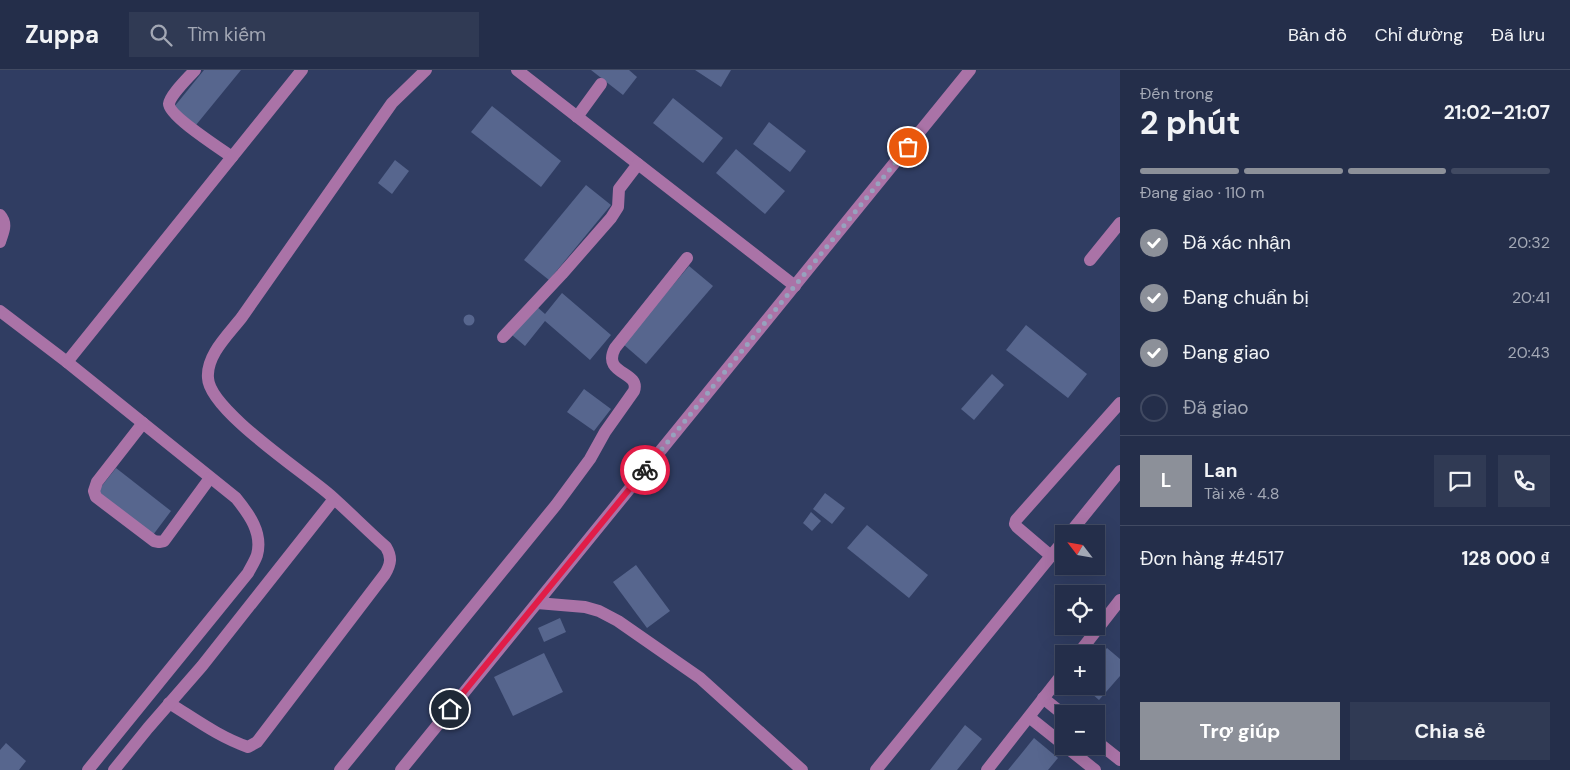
<!DOCTYPE html>
<html lang="vi">
<meta charset="utf-8">
<style>
:root{--surface:#242e4a;--page:#303a54;--text:#f1f3f6;--muted:#a3a8b5;--line:#414a62;--accent:#8c9099}
body{margin:0;font-family:"DM Sans",sans-serif;background:var(--page);color:var(--text);height:100vh;display:flex;flex-direction:column;font-size:19px;white-space:nowrap}
*{box-sizing:border-box;margin:0}
p{font-size:16px;color:var(--muted)}
.icon{flex:none;width:28px;height:28px;fill:none;stroke:currentColor;stroke-width:2;stroke-linecap:round;stroke-linejoin:round}
.map{position:relative;flex:1;overflow:hidden}
.panel{display:flex;flex-direction:column;background:var(--surface);width:450px}
.panel>*{flex:none}
.needle{width:32px;rotate:301deg}
.tools{position:absolute;left:1055px;top:455px;display:grid;gap:10px}
.tools a{display:grid;place-items:center;width:50px;height:50px;border-radius:0px;background:var(--surface);box-shadow:0 5px 20px #0002,0 0 0 1px var(--line);font-size:25px}
.pin{position:absolute;display:grid;place-items:center;width:42px;height:42px;color:#fff;margin:-21px;border:2px solid #fff;border-radius:50%;box-shadow:0 1px 5px #0007}
.courier{position:absolute;display:grid;place-items:center;width:50px;height:50px;margin:-25px;border:4px solid #e11d48;border-radius:50%;background:#fff;color:#222;box-shadow:0 1px 6px #0007}
.summary em{font-style:normal;font-weight:700}
.summary div{display:flex;flex-direction:column-reverse}
.summary{display:flex;align-items:center;justify-content:space-between;height:85px;padding:0 20px}
h1{font-size:32px;font-weight:700;line-height:38px}
.bar{display:grid;grid-template-columns:repeat(4,1fr);gap:8px 5px;align-content:center;height:60px;padding:0 20px}
.bar i{height:6px;border-radius:4px;background:var(--line)}
.bar .active{background:var(--accent)}
.bar p{grid-column:span 4}
.line{display:flex;align-items:center;gap:12px;padding:0 20px;border-top:1px solid var(--line)}
.line div{flex:1}
.round{display:grid;place-items:center;flex:none;width:52px;height:52px;border-radius:0px;background:var(--page)}
ol{padding:0 20px;list-style:none}
li{display:flex;align-items:center;gap:15px;height:55px}
li p{margin-inline-start:auto}
li .icon{padding:5px;border-radius:50%;background:var(--accent);color:#fff;stroke-width:4}
li:last-child{color:var(--muted)}
li i{width:28px;height:28px;border:2px solid var(--line);border-radius:50%}
.button{display:flex;gap:10px;margin-top:auto;padding:10px 20px}
.button a{flex:1;height:58px;border-radius:0px;background:var(--accent);color:#fff;font-size:20px;font-weight:700;line-height:58px;text-align:center}
.button a+a{background:var(--page);color:var(--text)}
header{display:flex;align-items:center;gap:30px;box-sizing:border-box;height:70px;padding:0 25px;background:var(--surface);border-bottom:1px solid var(--line)}
header strong{font-size:24px}
nav{display:flex;gap:28px;margin-inline-start:auto;font-size:18px}
.search{width:350px;height:45px;background:var(--page);display:flex;align-items:center;gap:12px;box-sizing:border-box;padding:0 18px;border-radius:0px;color:var(--muted);font-size:19px}
main{display:flex;flex:1;min-height:0}
.map>svg:first-child{display:block}
.building{fill:#57668e}
.lines{fill:none;stroke-linecap:round;stroke-linejoin:round}
.minor{stroke:#aa73a7;stroke-width:12}
.done{stroke:#97a2be;stroke-width:5;stroke-dasharray:0 9}
.route{stroke:#e11d48;stroke-width:6}
</style>
<header>
<strong>Zuppa</strong>
<div class="search"><svg class="icon" aria-label="search" viewBox="0 0 24 24"><circle cx="10" cy="10" r="6"/><path d="M15 15l6 6"/></svg>Tìm kiếm</div>
<nav><a>Bản đồ</a><a>Chỉ đường</a><a>Đã lưu</a></nav>
</header>
<main>
<div class="map">
<svg width="1120" height="700" viewBox="0 0 1120 700">
<rect width="100%" height="100%" fill="#303d62"/>
<g class="building">
<path d="M 204,0 L 241,0 L 196,55 L 174,37 Z"/>
<path d="M 591,0 L 629,0 L 637,7 L 623,25 Z"/>
<path d="M 695,0 L 731,0 L 721,17 Z"/>
<path d="M 673,28 L 723,68 L 703,93 L 653,53 Z"/>
<path d="M 492,36 L 561,91 L 541,117 L 471,62 Z"/>
<path d="M 769,52 L 806,81 L 790,102 L 753,74 Z"/>
<path d="M 736,79 L 785,121 L 765,144 L 716,103 Z"/>
<path d="M 395,90 L 409,101 L 392,124 L 378,113 Z"/>
<path d="M 586,115 L 611,135 L 549,210 L 524,190 Z"/>
<path d="M 689,196 L 713,216 L 646,294 L 623,274 Z"/>
<path d="M 562,223 L 611,265 L 590,290 L 545,251 L 525,276 L 512,265 L 536,236 L 545,244 Z"/>
<circle cx="469" cy="250" r="5.5"/>
<path d="M 1026,255 L 1087,304 L 1068,328 L 1006,280 Z"/>
<path d="M 992,304 L 1004,315 L 974,350 L 961,339 Z"/>
<path d="M 584,319 L 611,339 L 594,361 L 567,342 Z"/>
<path d="M 116,398 L 171,441 L 153,465 L 97,422 Z"/>
<path d="M 825,423 L 845,438 L 832,454 L 813,439 Z"/>
<path d="M 811,442 L 821,451 L 812,461 L 803,453 Z"/>
<path d="M 867,455 L 928,505 L 909,528 L 847,478 Z"/>
<path d="M 636,495 L 670,541 L 647,558 L 613,512 Z"/>
<path d="M 560,548 L 566,562 L 544,572 L 538,558 Z"/>
<path d="M 1107,578 L 1120,589 L 1120,606 L 1099,630 L 1083,616 L 1096,616 L 1096,590 Z"/>
<path d="M 544,583 L 563,622 L 513,646 L 494,607 Z"/>
<path d="M 965,655 L 982,669 L 957,700 L 930,700 Z"/>
<path d="M 1034,668 L 1058,688 L 1048,700 L 1008,700 Z"/>
<path d="M 6,673 L 26,691 L 19,700 L 0,700 L 0,680 Z"/>
</g>
<g class="lines">
<g class="minor">
<path d="M 195,0 C 189,7 170,25 169,34 C 169,46 221,79 232,87"/>
<path d="M 517,0 L 795,216"/>
<path d="M 577,47 L 601,14"/>
<path d="M 0,145 C 8,154 3,162 0,172"/>
<path d="M 1090,190 L 1120,153"/>
<path d="M 0,241 L 67,292 L 236,428 C 249,444 263,463 257,485 C 255,491 251,497 248,503 L 88,700"/>
<path d="M 503,267 L 562,204 L 611,148 L 618,137 L 619,119 L 638,94"/>
<path d="M 67,292 L 302,0"/>
<path d="M 143,353 L 97,412 L 94,421 L 96,427 L 154,471 L 159,472 L 164,471 L 210,408"/>
<path d="M 1069,464 L 1120,401"/>
<path d="M 1051,486 L 1017,457 L 1015,454 L 1016,450 L 1120,333"/>
<path d="M 537,533 L 585,537 L 599,541 L 618,551 L 700,608 L 802,700"/>
<path d="M 1078,584 L 1120,530"/>
<path d="M 1043,628 L 1064,645"/>
<path d="M 169,633 C 195,649 219,667 248,677 L 257,672 L 385,504 C 391,494 392,487 386,477 C 367,460 349,442 330,425 C 305,403 209,340 208,308 C 206,285 229,264 242,247 L 392,33 L 426,0"/>
<path d="M 1029,647 L 1064,675"/>
<path d="M 1096,671 L 1120,690"/>
<path d="M 1065,676 L 1095,700"/>
<path d="M 114,700 L 148,658 L 202,596 L 334,429"/>
<path d="M 340,700 L 556,435 L 590,389 L 605,362 L 634,321 C 641,301 601,305 615,278 L 687,188"/>
<path d="M 401,700 L 970,0"/>
<path d="M 876,700 L 1064,470"/>
<path d="M 987,700 L 1064,602"/>
</g>
</g>
<g class="lines">
<path class="done" d="M 645,400 L 908,77"/>
<path class="route" d="M 450,639 L 645,400"/>
</g>
</svg>
<div class="tools">
<a><svg class="needle" viewBox="-14 -14 28 28"><path d="M0-13l5 13h-10z" fill="#e53935"/><path d="M0 13l5-13h-10z" fill="#a3a8b5"/></svg></a>
<a><svg class="icon" aria-label="locate" viewBox="0 0 24 24"><circle cx="12" cy="12" r="6"/><path d="M12 2v4M12 18v4M2 12h4M18 12h4"/></svg></a>
<a>+</a>
<a>−</a>
</div>
<div class="pin" style="left:908px;top:77px;background:#ea580c"><svg class="icon" aria-label="bag" viewBox="0 0 24 24"><path d="M5 8h14l-1 12H6zM9 8a3 3 0 0 1 6 0"/></svg></div>
<div class="pin" style="left:450px;top:639px;background:#1f2937"><svg class="icon" aria-label="home" viewBox="0 0 24 24"><path d="M3 11l9-7 9 7M6 9v11h12V9"/></svg></div>
<div class="courier" style="left:645px;top:400px"><svg class="icon" aria-label="bike" viewBox="0 0 24 24"><circle cx="6" cy="16" r="4"/><circle cx="18" cy="16" r="4"/><path d="M6 16l4-8h5l3 8M10 8l3 8H6M13 5h3"/></svg></div>
</div>
<section class="panel">
<div class="summary"><div><h1>2 phút</h1><p>Đến trong</p></div><em>21:02–21:07</em></div>
<div class="bar"><i class="active"></i><i class="active"></i><i class="active"></i><i></i><p>Đang giao · 110 m</p></div>
<ol>
<li><svg class="icon" aria-label="check" viewBox="0 0 24 24"><path d="M5 12l5 5 9-10"/></svg>Đã xác nhận<p>20:32</p></li>
<li><svg class="icon" aria-label="check" viewBox="0 0 24 24"><path d="M5 12l5 5 9-10"/></svg>Đang chuẩn bị<p>20:41</p></li>
<li><svg class="icon" aria-label="check" viewBox="0 0 24 24"><path d="M5 12l5 5 9-10"/></svg>Đang giao<p>20:43</p></li>
<li><i></i>Đã giao</li>
</ol>
<div class="line" style="height:90px"><b class="round" style="background:var(--accent);color:#fff">L</b><div><b>Lan</b><p>Tài xế · 4.8</p></div><a class="round"><svg class="icon" aria-label="chat" viewBox="0 0 24 24"><path d="M4 5h16v11H9l-5 4z"/></svg></a><a class="round"><svg class="icon" aria-label="phone" viewBox="0 0 24 24"><path d="M5 4h4l2 5-3 2q2 4 5 5l2-3 5 2v4C11 20 4 13 5 4z"/></svg></a></div>
<div class="line" style="height:65px"><div>Đơn hàng #4517</div><b>128 000 ₫</b></div>
<div class="button"><a>Trợ giúp</a><a>Chia sẻ</a></div>
</section>
</main>
